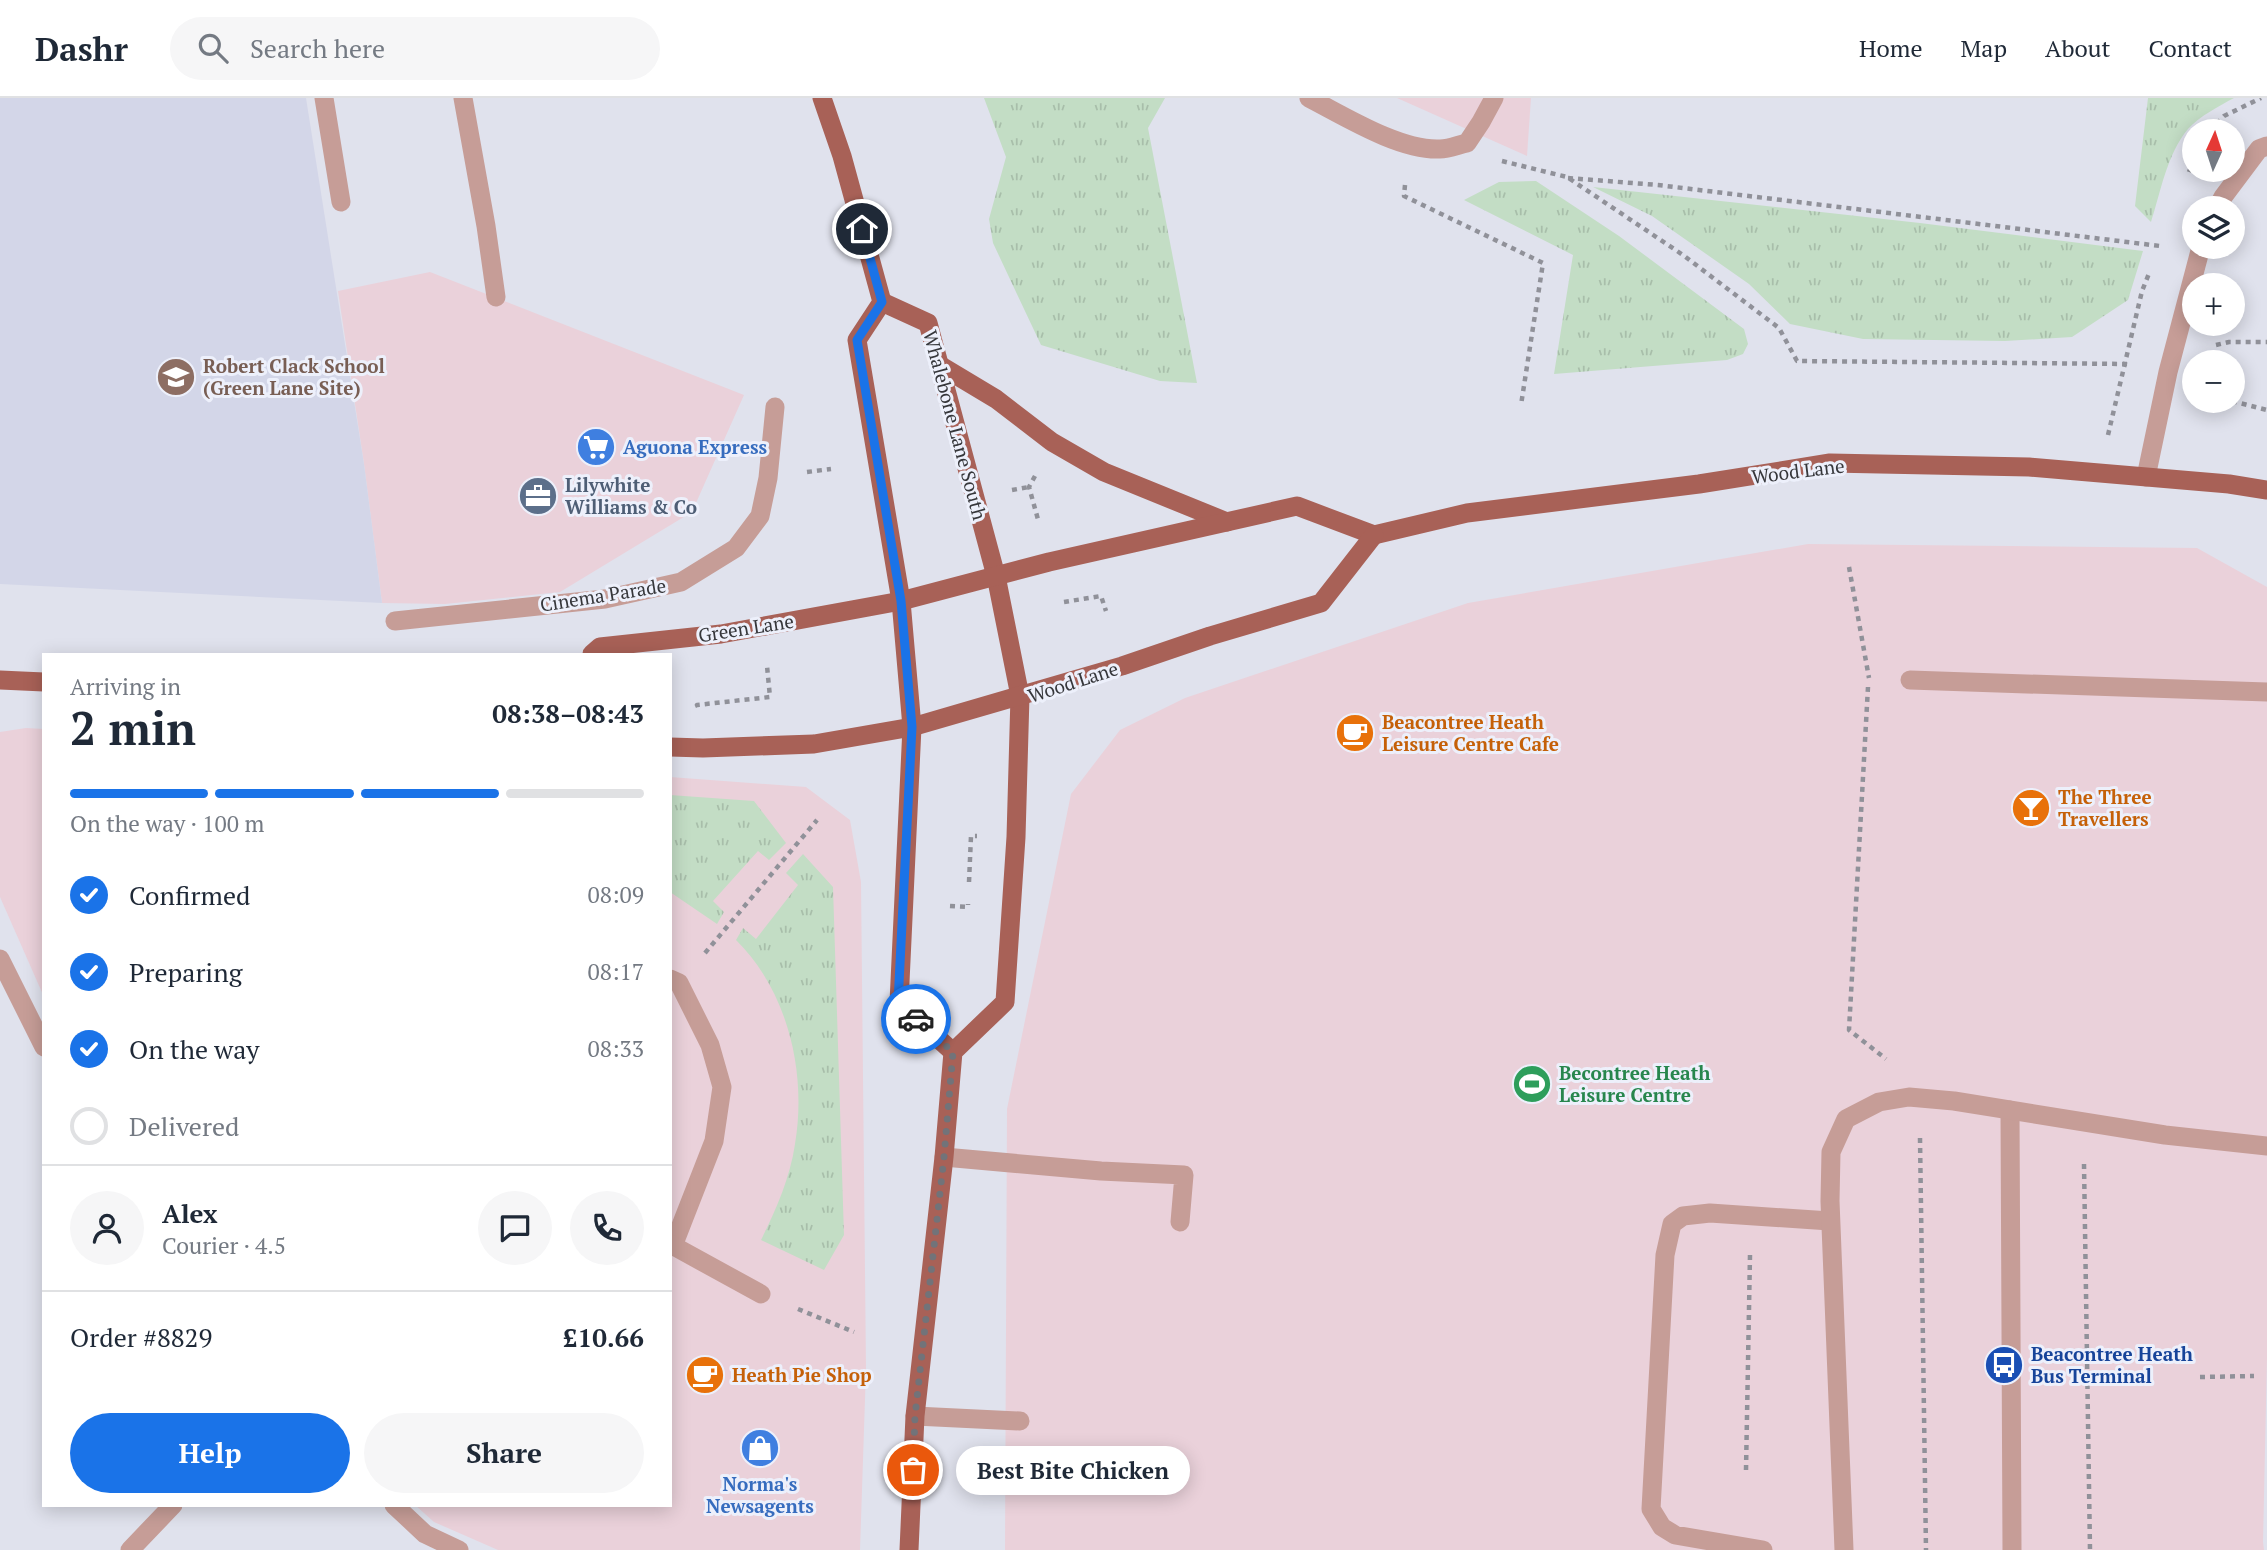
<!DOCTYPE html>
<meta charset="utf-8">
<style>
:root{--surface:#fff;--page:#f6f6f7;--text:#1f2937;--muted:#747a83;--line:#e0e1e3;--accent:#1a73e8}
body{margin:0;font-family:"PT Serif",serif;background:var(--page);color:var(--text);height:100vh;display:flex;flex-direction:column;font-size:26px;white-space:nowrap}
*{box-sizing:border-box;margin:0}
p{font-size:23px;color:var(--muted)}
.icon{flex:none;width:38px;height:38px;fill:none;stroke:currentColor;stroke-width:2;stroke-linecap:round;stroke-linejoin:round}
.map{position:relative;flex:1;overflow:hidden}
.details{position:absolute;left:42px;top:555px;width:630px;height:854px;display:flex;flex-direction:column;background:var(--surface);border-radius:0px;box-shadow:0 4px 18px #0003}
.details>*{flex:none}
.needle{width:46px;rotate:3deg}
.controls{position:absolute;left:2182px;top:21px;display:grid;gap:14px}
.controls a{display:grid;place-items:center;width:63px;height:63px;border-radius:50%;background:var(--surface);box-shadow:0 4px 18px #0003;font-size:35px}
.pin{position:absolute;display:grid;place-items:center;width:60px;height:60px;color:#fff;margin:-30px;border:4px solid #fff;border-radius:50%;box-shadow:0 2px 7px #0007}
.courier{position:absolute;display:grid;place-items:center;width:70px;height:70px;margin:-35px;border:5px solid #1a73e8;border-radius:50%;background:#fff;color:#222;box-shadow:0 2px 9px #0007}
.bubble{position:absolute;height:49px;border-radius:24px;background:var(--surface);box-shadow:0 4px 18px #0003;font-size:23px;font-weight:700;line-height:49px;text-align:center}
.head em{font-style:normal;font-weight:700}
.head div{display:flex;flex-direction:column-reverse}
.head{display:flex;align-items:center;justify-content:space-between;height:119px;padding:0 28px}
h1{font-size:46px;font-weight:700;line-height:52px}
.bar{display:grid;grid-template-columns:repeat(4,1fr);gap:10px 7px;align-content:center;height:84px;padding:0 28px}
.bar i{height:9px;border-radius:5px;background:var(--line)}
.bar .selected{background:var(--accent)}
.bar p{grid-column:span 4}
.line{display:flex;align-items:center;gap:18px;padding:0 28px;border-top:2px solid var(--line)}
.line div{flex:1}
.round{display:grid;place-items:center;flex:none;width:74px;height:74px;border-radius:37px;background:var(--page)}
ol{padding:0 28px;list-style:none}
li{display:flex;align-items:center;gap:21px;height:77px}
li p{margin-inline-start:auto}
li .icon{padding:7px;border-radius:50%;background:var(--accent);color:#fff;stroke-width:4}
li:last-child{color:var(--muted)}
li i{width:38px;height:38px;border:4px solid var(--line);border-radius:50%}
.cta{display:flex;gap:14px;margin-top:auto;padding:14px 28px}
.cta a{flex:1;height:80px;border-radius:42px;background:var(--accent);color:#fff;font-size:28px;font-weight:700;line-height:80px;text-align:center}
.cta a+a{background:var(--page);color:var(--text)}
header{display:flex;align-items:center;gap:42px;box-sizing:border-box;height:98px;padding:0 35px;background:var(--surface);border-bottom:2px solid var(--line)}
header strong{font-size:33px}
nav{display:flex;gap:38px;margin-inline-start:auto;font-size:24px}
.search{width:490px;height:63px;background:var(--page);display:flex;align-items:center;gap:18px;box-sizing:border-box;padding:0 24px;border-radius:38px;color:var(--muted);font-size:26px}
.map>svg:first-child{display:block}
.commercial{fill:#ead1da}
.built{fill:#d3d6e8}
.grass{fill:url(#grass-tufts)}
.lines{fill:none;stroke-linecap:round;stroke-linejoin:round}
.path{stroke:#909199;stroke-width:4.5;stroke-dasharray:5 5;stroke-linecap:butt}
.service{stroke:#c69d97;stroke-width:19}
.pedestrian{stroke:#c69d97;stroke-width:19}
.minor{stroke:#c69d97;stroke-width:19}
.primary{stroke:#a86157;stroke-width:19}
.done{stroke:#727379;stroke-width:7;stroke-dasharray:0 12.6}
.route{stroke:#1a73e8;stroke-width:9}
.labels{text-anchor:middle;stroke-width:6;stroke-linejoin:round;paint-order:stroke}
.education-label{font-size:19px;font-weight:bold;fill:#785e54;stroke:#edf0fb;text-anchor:start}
.street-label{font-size:19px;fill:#36373b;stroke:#edf0fb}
.shop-label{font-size:19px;font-weight:bold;fill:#366cbe;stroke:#edf0fb;text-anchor:start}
.service-label{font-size:19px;font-weight:bold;fill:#4e5e75;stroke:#edf0fb;text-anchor:start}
.food-label{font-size:19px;font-weight:bold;fill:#c56008;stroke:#edf0fb;text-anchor:start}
.leisure-label{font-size:19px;font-weight:bold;fill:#27864d;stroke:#edf0fb;text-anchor:start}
.transit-label{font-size:19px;font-weight:bold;fill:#164399;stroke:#edf0fb;text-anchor:start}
</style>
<header>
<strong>Dashr</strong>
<div class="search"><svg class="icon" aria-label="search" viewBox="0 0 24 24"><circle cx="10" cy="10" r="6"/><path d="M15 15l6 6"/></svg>Search here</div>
<nav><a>Home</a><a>Map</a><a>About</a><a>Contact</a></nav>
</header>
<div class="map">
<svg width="2267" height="1452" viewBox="0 0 2267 1452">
<defs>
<pattern id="grass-tufts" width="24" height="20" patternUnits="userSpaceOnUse" patternTransform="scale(1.75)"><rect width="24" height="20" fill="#c3ddc5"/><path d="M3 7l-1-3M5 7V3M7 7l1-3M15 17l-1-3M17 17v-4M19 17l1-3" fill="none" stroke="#a8beaa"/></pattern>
</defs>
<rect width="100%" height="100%" fill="#e0e2ed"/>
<g class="commercial">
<path d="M 1397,0 L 1531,0 L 1527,58 Z"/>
<path d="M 430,174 L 744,297 L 692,414 L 560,494 L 445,506 L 382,505 L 364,366 L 338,193 Z"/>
<path d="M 1808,446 L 2197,450 L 2267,489 L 2267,1259 L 2263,1444 L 2264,1452 L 1005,1452 L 1007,1011 L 1071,696 L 1120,632 L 1185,600 L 1468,505 Z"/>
<path d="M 26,630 L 44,631 L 44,899 L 0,799 L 0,634 Z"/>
<path d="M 670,679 L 806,689 L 850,722 L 861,784 L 866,1271 L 860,1452 L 498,1452 L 434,1424 L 415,1407 L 670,1407 Z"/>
</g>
<path class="built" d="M 0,0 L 306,0 L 364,366 L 382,505 L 0,486 Z"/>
<g class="grass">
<path d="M 984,0 L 1165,0 L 1148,30 L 1197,285 L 1160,283 L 1041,247 L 993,145 L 989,121 L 1006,59 Z"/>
<path d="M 2148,0 L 2234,0 C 2219,8 2200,18 2188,31 C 2167,56 2161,93 2151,124 L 2135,108 Z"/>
<path d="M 1536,83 L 1619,138 L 1744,231 L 1748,246 L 1743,256 L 1727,262 L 1554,276 L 1573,157 L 1464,102 L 1499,84 Z"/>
<path d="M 1593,89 L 1920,125 L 2143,153 L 2128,202 L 2072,239 L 2005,243 L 1863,241 L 1790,226 L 1749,186 L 1652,118 Z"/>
<path d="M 670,697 L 754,703 L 786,745 L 769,762 L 758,753 L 713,803 L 724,814 L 717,826 L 670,794 Z"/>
<path d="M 803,756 L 833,789 L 844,1137 L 824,1172 L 761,1142 C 776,1112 790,1080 795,1046 C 807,975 788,893 736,842 L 743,830 L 756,841 L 798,787 L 786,775 Z"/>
</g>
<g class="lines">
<g class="path">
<path d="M 2210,33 L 2224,18 L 2261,0"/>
<path d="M 1502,63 L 1567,79 L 1683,157 L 1779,230 L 1797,263 L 2130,266"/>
<path d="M 2189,74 L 2194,61"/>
<path d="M 1568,80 L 1658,87 L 2160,148"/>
<path d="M 1405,87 L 1404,98 L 1543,165 L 1521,307"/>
<path d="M 2216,247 L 2229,244 L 2267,244"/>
<path d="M 2232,303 L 2267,312"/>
<path d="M 2108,337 L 2142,193 L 2150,173"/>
<path d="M 807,374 L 831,371"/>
<path d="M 1035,378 L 1029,389 L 1039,425"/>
<path d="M 1012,392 L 1029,389"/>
<path d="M 1849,469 L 1869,580"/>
<path d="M 1064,504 L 1101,498 L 1106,513"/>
<path d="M 1868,589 L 1849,932 L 1886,961"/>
<path d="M 698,609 L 697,607 L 770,599 L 767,568"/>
<path d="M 969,784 L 971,738 L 977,738"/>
<path d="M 950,808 L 968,809 L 968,806"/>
<path d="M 705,855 L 817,722"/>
<path d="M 1920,1040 L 1926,1452"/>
<path d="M 2084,1066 L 2090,1452"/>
<path d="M 798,1211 L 854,1234"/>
<path d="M 2200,1279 L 2254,1278"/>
<path d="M 2088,1281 L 2138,1280"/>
<path d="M 1746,1372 L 1750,1157"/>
</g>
<g class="service">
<path d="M 324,0 L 341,104"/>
<path d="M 463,0 L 486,128 L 496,199"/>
<path d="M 1910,582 L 2267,594"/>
<path d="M 0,861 L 44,949"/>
<path d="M 2010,1012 L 2012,1452"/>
<path d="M 944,1059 L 1101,1073 L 1184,1077 L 1180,1124"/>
<path d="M 915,1318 L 1020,1323"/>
<path d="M 394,1407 L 425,1436 L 459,1452"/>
<path d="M 1763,1452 L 1675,1437 L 1662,1429 L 1651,1411 L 1665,1157 L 1672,1126 L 1683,1118 L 1710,1115 L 1830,1123"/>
<path d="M 1844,1452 L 1830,1103 L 1831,1054 L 1846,1021 L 1879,1004 L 1909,999 L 1954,1003 L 2165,1037 L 2267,1048"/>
</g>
<path class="pedestrian" d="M 395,523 L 605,501 L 681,484 L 736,450 L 760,418 L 768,380 L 775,309"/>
<g class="minor">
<path d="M 1309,0 C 1344,18 1400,53 1440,51 C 1449,51 1458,47 1467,45 L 1481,24 L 1494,0"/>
<path d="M 2217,110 L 2223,99 L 2259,51 L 2267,48"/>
<path d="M 2146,379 L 2168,274 L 2201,149"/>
<path d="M 670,881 L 679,885 L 710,947 L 722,989 L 714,1043 L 673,1148"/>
<path d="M 670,1146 L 761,1196"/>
<path d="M 130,1452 L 173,1407"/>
</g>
<g class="primary">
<path d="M 822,0 L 842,58 L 882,204 L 857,242 L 901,503 L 912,629 L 899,905 L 953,954"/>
<path d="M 882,204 L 928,225 L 996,478 L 1020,598 L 1016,739 L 1005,904 L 953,954 L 944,1059 L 915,1318 L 909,1452"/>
<path d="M 941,268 L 996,301 L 1052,344 L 1104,374 L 1227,424"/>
<path d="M 592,556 L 600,549 L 721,536 L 901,503 L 1049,464 L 1297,408 L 1374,437 L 1467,415 L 1699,386 L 1830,365 L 2029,369 L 2229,386 L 2267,392"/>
<path d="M 0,582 L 44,584"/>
<path d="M 670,649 L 703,650 L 814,646 L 912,629 L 1122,568 L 1210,538 L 1321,505 L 1374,437"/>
</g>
</g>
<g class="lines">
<path class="done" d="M 913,1372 L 915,1318 L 944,1059 L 953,954 L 916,921"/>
<path class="route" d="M 862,131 L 882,204 L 857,242 L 901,503 L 912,629 L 898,905 L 916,921"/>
</g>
<defs>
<g id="school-disc" transform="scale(2.0125)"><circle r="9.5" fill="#8d6e63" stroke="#edf0fb"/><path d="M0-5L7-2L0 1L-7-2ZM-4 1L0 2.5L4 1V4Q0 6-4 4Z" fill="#fff"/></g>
<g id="supermarket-disc" transform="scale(2.0125)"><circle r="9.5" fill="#3f7fe0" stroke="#edf0fb"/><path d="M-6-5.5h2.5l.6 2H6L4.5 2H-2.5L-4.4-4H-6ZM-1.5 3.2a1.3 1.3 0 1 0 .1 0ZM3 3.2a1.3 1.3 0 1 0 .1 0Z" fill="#fff"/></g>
<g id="office-disc" transform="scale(2.0125)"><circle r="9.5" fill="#5c6f8a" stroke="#edf0fb"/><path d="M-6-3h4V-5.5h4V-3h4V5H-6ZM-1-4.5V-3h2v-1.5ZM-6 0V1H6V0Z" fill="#fff"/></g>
<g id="cafe-disc" transform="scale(2.0125)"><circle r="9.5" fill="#e8710a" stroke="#edf0fb"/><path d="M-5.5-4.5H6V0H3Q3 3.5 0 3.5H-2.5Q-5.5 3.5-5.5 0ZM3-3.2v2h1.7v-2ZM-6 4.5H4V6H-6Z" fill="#fff"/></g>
<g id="bar-disc" transform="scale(2.0125)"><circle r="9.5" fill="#e8710a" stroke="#edf0fb"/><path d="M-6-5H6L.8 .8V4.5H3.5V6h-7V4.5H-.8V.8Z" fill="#fff"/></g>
<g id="stadium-disc" transform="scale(2.0125)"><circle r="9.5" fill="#2e9e5b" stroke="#edf0fb"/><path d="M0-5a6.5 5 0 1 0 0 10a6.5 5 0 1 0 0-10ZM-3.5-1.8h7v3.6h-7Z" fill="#fff"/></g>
<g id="bus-disc" transform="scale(2.0125)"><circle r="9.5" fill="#1a4fb4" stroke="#edf0fb"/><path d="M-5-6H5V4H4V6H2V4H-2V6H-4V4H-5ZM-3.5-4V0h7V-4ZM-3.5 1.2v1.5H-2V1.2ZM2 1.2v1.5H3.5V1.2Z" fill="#fff"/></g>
<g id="shop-disc" transform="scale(2.0125)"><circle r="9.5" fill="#3f7fe0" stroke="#edf0fb"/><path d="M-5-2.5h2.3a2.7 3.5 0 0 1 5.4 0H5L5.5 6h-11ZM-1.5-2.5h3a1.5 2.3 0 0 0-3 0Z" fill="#fff"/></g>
</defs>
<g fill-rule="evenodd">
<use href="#school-disc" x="176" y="279"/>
<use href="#supermarket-disc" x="596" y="349"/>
<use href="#office-disc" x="538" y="398"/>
<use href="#cafe-disc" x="1355" y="635"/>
<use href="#bar-disc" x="2031" y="710"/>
<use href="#stadium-disc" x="1532" y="986"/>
<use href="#bus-disc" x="2004" y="1267"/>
<use href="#cafe-disc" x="705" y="1277"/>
<use href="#shop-disc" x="760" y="1350"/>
</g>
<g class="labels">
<g class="education-label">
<text x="203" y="275">Robert Clack School<tspan x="203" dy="22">(Green Lane Site)</tspan></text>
</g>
<g class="street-label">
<text transform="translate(955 327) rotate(75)" y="7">Whalebone Lane South</text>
<text transform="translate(1798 373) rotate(-7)" y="7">Wood Lane</text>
<text transform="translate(603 497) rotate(-9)" y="7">Cinema Parade</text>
<text transform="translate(746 530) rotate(-9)" y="7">Green Lane</text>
<text transform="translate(1073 584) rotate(-18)" y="7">Wood Lane</text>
</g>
<g class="shop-label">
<text x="623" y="356">Aguona Express</text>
<text x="760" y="1393" text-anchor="middle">Norma's<tspan x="760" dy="22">Newsagents</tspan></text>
</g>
<g class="service-label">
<text x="565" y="394">Lilywhite<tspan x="565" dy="22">Williams &amp; Co</tspan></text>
</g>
<g class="food-label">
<text x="1382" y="631">Beacontree Heath<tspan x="1382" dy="22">Leisure Centre Cafe</tspan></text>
<text x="2058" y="706">The Three<tspan x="2058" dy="22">Travellers</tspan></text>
<text x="732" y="1284">Heath Pie Shop</text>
</g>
<g class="leisure-label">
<text x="1559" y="982">Becontree Heath<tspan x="1559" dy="22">Leisure Centre</tspan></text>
</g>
<g class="transit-label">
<text x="2031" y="1263">Beacontree Heath<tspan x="2031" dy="22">Bus Terminal</tspan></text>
</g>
</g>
</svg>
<div class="controls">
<a><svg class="needle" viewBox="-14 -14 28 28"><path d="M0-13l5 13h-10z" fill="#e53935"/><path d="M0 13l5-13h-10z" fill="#747a83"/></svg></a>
<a><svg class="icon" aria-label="layers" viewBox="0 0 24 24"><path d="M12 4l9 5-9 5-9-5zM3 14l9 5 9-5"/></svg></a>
<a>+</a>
<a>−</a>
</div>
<div class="pin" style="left:913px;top:1372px;background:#ea580c"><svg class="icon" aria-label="bag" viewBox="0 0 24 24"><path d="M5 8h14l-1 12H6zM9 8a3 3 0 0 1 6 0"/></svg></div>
<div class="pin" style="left:862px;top:131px;background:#1f2937"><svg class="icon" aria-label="home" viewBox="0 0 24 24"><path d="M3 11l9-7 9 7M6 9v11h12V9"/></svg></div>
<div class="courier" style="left:916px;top:921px"><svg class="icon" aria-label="car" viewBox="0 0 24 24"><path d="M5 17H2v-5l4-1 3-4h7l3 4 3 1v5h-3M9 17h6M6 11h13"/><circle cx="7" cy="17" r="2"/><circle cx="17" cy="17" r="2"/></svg></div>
<div class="bubble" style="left:956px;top:1348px;width:234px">Best Bite Chicken</div>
<section class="details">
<div class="head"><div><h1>2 min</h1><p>Arriving in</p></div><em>08:38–08:43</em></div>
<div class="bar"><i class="selected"></i><i class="selected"></i><i class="selected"></i><i></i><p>On the way · 100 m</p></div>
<ol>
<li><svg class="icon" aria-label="check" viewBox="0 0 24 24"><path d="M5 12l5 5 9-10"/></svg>Confirmed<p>08:09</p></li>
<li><svg class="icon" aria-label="check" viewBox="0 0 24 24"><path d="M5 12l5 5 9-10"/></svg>Preparing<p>08:17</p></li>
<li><svg class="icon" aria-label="check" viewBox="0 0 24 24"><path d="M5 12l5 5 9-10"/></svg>On the way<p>08:33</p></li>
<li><i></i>Delivered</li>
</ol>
<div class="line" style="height:126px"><a class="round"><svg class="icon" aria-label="person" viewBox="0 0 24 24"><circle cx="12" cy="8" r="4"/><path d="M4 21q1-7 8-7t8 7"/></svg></a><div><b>Alex</b><p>Courier · 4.5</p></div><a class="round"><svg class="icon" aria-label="chat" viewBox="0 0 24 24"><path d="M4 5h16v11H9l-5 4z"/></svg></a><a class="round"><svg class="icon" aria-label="phone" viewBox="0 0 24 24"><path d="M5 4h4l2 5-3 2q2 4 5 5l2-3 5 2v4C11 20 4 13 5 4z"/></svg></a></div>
<div class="line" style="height:91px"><div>Order #8829</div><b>£10.66</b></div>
<div class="cta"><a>Help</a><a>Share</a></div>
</section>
</div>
